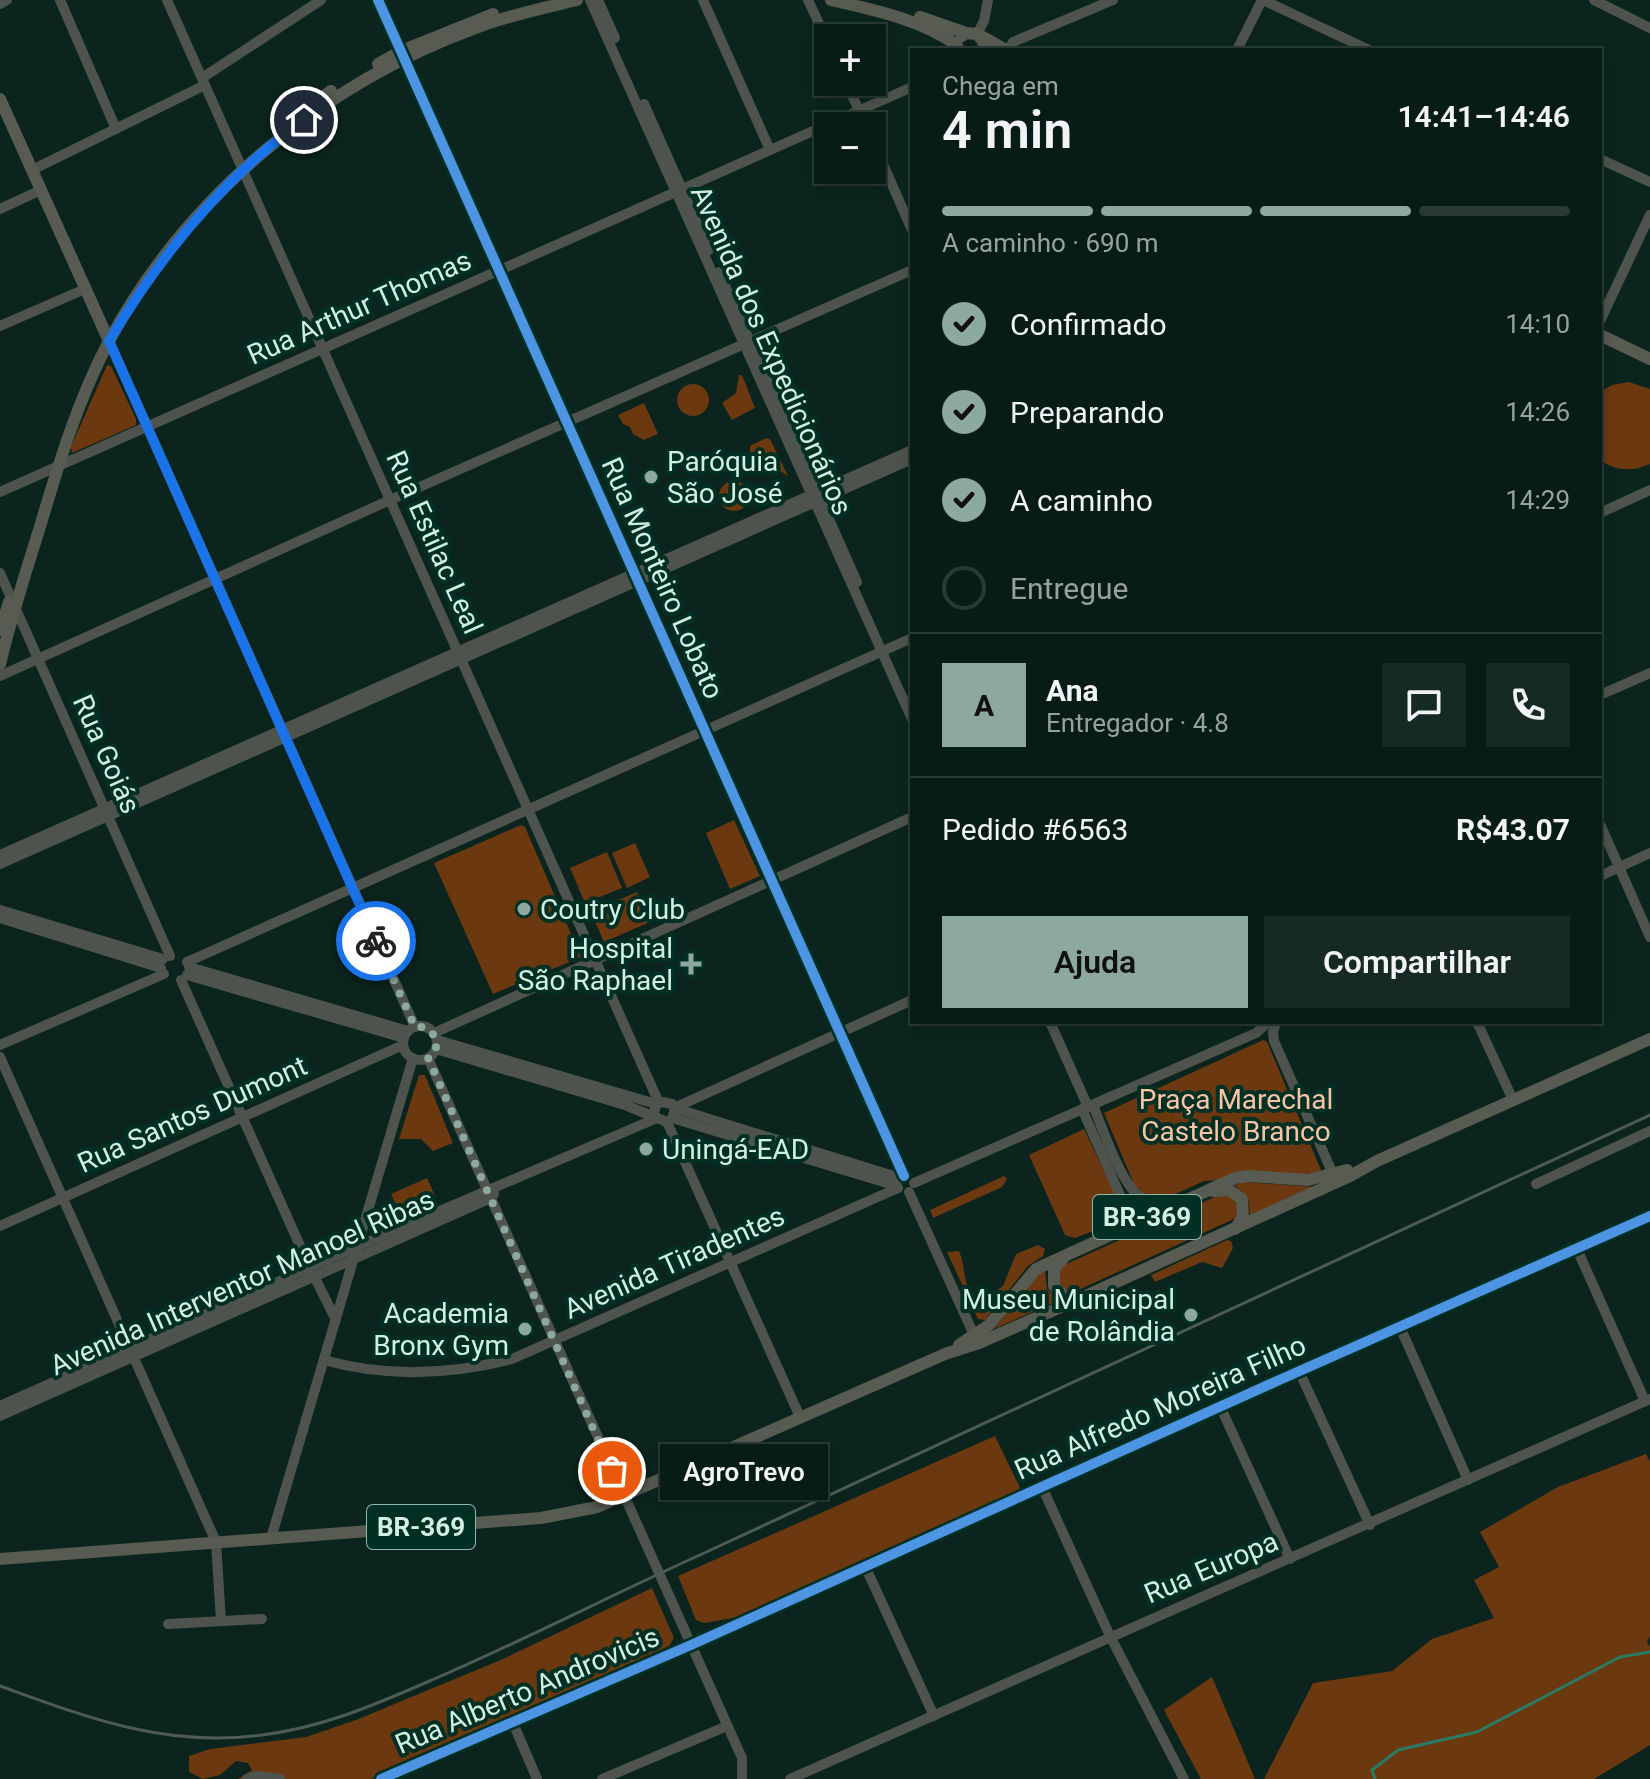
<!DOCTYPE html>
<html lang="pt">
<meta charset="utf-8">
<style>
:root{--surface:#081c16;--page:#162923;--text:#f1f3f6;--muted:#98a1a1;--line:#293a35;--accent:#8ca89f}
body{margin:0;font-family:Roboto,sans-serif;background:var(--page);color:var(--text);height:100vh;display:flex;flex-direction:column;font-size:30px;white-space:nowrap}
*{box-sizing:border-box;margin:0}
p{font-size:26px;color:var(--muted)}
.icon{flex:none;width:44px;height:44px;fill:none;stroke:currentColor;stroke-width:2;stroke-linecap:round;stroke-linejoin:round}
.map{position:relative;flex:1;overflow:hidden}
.panel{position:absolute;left:910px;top:48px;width:692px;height:976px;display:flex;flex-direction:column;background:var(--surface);border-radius:0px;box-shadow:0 4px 12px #0003,0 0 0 2px var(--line)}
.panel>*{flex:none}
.buttons{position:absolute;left:814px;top:24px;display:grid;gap:16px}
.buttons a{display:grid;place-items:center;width:72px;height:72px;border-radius:0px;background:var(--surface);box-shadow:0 4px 12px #0003,0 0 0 2px var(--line);font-size:40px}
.pin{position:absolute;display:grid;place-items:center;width:68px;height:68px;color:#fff;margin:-34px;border:4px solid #fff;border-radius:50%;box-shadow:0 2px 8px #0007}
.courier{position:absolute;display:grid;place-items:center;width:80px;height:80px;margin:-40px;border:6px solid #1a73e8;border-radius:50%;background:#fff;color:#222;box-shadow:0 2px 10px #0007}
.bubble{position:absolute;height:56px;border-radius:0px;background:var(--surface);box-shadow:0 4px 12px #0003,0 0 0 2px var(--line);font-size:26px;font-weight:600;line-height:56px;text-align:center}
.summary em{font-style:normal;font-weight:600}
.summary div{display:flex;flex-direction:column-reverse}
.summary{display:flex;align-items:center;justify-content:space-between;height:136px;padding:0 32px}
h1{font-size:52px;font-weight:600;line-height:60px}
.bar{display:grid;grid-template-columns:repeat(4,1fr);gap:12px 8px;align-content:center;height:96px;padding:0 32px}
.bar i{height:10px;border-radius:6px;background:var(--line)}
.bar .active{background:var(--accent)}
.bar p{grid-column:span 4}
.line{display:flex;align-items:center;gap:20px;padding:0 32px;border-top:2px solid var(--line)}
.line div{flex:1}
.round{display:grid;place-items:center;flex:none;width:84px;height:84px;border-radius:0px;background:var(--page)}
ol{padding:0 32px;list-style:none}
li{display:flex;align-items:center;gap:24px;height:88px}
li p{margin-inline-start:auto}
li .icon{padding:8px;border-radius:50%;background:var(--accent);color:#111;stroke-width:4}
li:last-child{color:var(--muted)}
li i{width:44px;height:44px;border:4px solid var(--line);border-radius:50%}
.cta{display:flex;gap:16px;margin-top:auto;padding:16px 32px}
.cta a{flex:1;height:92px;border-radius:0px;background:var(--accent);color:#111;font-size:32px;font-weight:600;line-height:92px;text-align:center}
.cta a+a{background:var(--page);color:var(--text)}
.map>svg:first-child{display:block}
.green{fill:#6c3810}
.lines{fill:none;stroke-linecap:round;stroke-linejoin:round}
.stream{stroke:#287c64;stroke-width:3}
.minor{stroke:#4e544d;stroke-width:10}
.major{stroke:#575b51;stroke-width:12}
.rail{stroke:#4d5b54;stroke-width:3}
.cycleway-casing{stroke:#003023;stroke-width:15}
.cycleway{stroke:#4d94e3;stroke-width:10}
.done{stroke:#8ca89f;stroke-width:8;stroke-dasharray:0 14.4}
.route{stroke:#1a73e8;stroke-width:10}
.poi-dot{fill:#8ca89f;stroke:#003023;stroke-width:3}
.labels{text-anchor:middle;stroke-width:8;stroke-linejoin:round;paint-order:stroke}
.shield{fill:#003023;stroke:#93b6aa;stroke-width:2}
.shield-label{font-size:26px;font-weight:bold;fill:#d2efe4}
.street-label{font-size:28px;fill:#d2efe4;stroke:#003023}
.poi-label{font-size:28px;fill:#d2efe4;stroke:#003023;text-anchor:start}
.park-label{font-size:28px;fill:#fbc4a6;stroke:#003023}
</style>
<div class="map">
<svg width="1650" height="1779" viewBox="0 0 1650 1779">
<rect width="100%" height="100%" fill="#0b251e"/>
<g class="green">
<path d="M 107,365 L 111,366 L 136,419 L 136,425 L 72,453 L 71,447 Z"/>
<path d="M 739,375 L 742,375 L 755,408 L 732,420 L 722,403 L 736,393 Z"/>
<path d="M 1629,382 L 1650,389 L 1650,464 C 1632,472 1616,471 1600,460 L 1600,392 L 1612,385 Z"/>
<circle cx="693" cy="400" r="16"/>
<path d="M 644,403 L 658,434 L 644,440 L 633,434 L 630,427 L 623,424 L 618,415 Z"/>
<path d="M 766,438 L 770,439 L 788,476 L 771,465 L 756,470 L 750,468 L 750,446 Z"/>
<circle cx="734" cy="496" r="15"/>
<path d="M 734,820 L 760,876 L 730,889 L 706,833 Z"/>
<path d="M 521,825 L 525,827 L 581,957 L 493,994 L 434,863 Z"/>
<path d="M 635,843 L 650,877 L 627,888 L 612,853 Z"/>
<path d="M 607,852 L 622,888 L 585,903 L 570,868 Z"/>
<path d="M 637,892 L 650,922 L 604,942 L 591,912 Z"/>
<path d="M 1263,1040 L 1267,1042 L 1321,1170 L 1318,1173 L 1204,1181 L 1171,1196 L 1160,1198 L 1143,1193 L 1134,1184 L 1104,1113 Z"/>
<path d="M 419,1075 L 425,1075 L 453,1143 L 433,1151 L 421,1139 L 399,1139 Z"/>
<path d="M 1084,1129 L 1114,1192 L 1115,1209 L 1103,1227 L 1075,1238 L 1065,1235 L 1029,1155 Z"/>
<path d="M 1004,1176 L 1007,1179 L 1002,1187 L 933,1218 L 930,1210 Z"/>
<path d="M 427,1178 L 435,1196 L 399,1211 L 391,1194 Z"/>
<path d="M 1245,1182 L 1315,1187 L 1250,1216 L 1248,1197 L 1234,1185 Z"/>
<path d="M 1219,1195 C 1229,1195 1237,1199 1239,1210 L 1236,1218 L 1076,1291 L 1067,1292 C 1058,1283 1056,1277 1062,1266 Z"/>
<path d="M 1227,1240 L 1231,1241 L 1233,1248 L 1222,1268 L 1202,1262 L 1155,1282 L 1151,1275 Z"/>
<path d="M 1038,1245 L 1045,1249 L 1043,1256 L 1028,1266 L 985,1320 L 978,1319 L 947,1252 L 959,1251 C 968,1271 959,1294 987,1297 L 1003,1286 L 1016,1254 Z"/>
<path d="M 1040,1271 L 1045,1271 L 1047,1289 L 1059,1300 L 994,1329 Z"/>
<path d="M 995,1436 L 1022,1492 L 744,1616 L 704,1623 L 696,1620 L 678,1576 Z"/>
<path d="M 1646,1454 L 1650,1462 L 1650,1636 L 1647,1642 L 1650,1647 L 1650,1745 L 1594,1779 L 1264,1779 L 1313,1683 L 1392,1671 L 1432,1639 L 1494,1618 L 1474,1580 L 1499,1567 L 1480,1532 L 1558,1487 Z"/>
<path d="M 652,1588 L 674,1638 L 669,1646 L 371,1779 L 238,1779 L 252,1770 L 248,1763 L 236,1761 L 220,1775 L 203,1779 L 189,1772 L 189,1756 L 210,1749 L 306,1737 L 356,1720 L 503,1659 Z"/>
<path d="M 1212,1677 L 1255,1779 L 1201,1779 L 1164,1710 Z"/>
</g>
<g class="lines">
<path class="stream" d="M 1375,1779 L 1372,1770 L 1398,1750 L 1477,1732 L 1620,1657 L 1650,1652"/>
<g class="minor">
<path d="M 60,0 L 116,129"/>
<path d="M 167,0 L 659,1103"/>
<path d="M 378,0 L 904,1176"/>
<path d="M 590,0 L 912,719"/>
<path d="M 598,0 L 615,38"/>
<path d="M 703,0 L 770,150"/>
<path d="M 808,0 L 828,43"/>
<path d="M 1263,0 L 1369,50"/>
<path d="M 1594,0 L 1650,28"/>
<path d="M 0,4 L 7,0"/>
<path d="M 977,34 L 984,21 L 988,0"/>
<path d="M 1008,50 L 1013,42 L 1113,0"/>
<path d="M 1237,50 L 1262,0"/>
<path d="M 202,78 L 321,0"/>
<path d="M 846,82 L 866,126"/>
<path d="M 644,104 L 709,250"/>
<path d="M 872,139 L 912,230"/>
<path d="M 1600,159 L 1650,182"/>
<path d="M 32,170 L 205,85"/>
<path d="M 0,209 L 41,190"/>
<path d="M 719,272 L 857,582"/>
<path d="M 1600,321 L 1650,215"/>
<path d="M 0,326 L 85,289"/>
<path d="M 109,341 L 415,1027"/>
<path d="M 0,492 L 912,87"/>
<path d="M 1600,513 L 1650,490"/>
<path d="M 0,573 L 170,956"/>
<path d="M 0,676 L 390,500 L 912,270"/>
<path d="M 1600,695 L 1650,673"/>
<path d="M 1600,824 L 1650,937"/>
<path d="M 0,855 L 912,450"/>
<path d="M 0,864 L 912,459"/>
<path d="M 1600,876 L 1650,853"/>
<path d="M 0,910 L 163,959"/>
<path d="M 0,918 L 161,968"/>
<path d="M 187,962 L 912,638"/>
<path d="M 189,967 L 408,1031"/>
<path d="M 187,975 L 404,1038"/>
<path d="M 181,980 L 310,1268"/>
<path d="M 1050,1022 L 1088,1107"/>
<path d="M 1477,1022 L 1513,1100"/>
<path d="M 1276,1023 L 1273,1032 L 1274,1041 L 1333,1174"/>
<circle cx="420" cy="1043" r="17"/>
<path d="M 434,1033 L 912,817"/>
<path d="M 437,1040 L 656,1104 L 662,1102 L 672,1104 L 675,1109 L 672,1119 L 667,1122 L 657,1118 L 654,1114 L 656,1104"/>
<path d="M 0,1045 L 164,974"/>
<path d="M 436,1049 L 625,1105 L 657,1118"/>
<path d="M 0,1057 L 216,1542 L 221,1621"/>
<path d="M 428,1058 L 742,1758 L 742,1779"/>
<path d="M 1093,1105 C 1102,1127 1121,1183 1139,1196 C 1149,1204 1163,1204 1176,1204"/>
<path d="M 674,1108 L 912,1000"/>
<path d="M 674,1108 L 900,1178"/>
<path d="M 1082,1109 L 1120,1195 L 1119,1211 L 1102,1238"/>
<path d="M 672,1118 L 897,1186"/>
<path d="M 667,1122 L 800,1417"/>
<path d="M 914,1183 L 1256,1033 L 1266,1024"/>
<path d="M 1536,1184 L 1650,1131"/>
<path d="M 909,1192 L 974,1335"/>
<path d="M 0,1226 L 403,1045"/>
<path d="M 1577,1249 L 1645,1401"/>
<path d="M 314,1276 L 336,1320"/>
<path d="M 1400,1327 L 1468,1480"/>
<path d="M 324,1360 C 387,1378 449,1375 512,1359 L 898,1188"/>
<path d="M 1299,1371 L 1370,1525"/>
<path d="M 0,1406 L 358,1246 L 657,1118"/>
<path d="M 1220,1406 L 1290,1559"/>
<path d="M 0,1416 L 491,1198 L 494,1194"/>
<path d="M 1042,1487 L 1110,1636 L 1184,1779"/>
<path d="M 271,1538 L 413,1058"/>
<path d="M 865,1566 L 934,1716"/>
<path d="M 168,1624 L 262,1619"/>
<path d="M 513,1723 L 537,1779"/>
<path d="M 247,1779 L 256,1776 L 280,1779"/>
<path d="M 381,1779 L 691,1645 L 1277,1381 L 1650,1216"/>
<path d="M 602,1779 L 727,1726"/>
<path d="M 790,1779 L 1650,1399"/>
</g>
<g class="major">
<path d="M 831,0 C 874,10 920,19 957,45"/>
<path d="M 920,17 L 966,33"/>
<path d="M 962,36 L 966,33 L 977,34 L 984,42 L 983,50"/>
<path d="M 981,36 L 1006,50"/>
<path d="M 378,64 L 401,51 L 493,14"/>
<path d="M 0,99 L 109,341"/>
<path d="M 297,115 L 331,91"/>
<path d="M 1600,335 L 1650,359"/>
<path d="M 0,630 L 9,602"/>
<path d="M 0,664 C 11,619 25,574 39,530 C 58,466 77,402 108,343 C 186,197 323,83 478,27 C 510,15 544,8 577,0"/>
<path d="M 1213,1191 L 1229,1190 L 1242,1199 L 1243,1217 L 1235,1229"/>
<path d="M 1065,1256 L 1054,1269 L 1054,1286 L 1064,1296 L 1080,1298"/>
<path d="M 959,1345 L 989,1325 L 1036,1269 L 1235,1178 L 1248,1176 L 1308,1180 L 1347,1170"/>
<path d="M 0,1559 L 541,1518 L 597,1507 L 945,1354 L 979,1343 L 1079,1299 L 1350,1176 L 1377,1161 L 1650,1039"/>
</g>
<path class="rail" d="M 0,1686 C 89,1718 165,1748 262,1735 C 320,1728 372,1706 425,1683 C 519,1643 609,1596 702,1554 C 1018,1408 1334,1262 1650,1115"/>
<g class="cycleway-casing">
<g id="cycleway">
<path d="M 378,0 L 904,1176"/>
<path d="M 381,1779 L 691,1645 L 1277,1381 L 1650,1216"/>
</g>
</g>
<use href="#cycleway" class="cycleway"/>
</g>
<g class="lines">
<path class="done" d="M 376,941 L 415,1027 L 425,1027 L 436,1037 L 436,1049 L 428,1058 L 612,1471"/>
<path class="route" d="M 304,120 C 222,178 160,256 109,341 L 376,941"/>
</g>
<g class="poi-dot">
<circle cx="651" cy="477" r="8"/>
<circle cx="524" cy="909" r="8"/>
<path d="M687 952h8v8h8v8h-8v8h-8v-8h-8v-8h8z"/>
<circle cx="646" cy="1149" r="8"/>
<circle cx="1191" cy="1315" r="8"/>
<circle cx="525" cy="1329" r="8"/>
</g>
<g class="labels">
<g class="shield">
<rect x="1093" y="1195" width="108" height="44" rx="6"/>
<rect x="367" y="1505" width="108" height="44" rx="6"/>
</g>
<g class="shield-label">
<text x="1147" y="1226">BR-369</text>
<text x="421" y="1536">BR-369</text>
</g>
<g class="street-label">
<text transform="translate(359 307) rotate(-24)" y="10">Rua Arthur Thomas</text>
<text transform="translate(772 350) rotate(66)" y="10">Avenida dos Expedicionários</text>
<text transform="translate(435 542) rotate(66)" y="10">Rua Estilac Leal</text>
<text transform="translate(663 578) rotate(66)" y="10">Rua Monteiro Lobato</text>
<text transform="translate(107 754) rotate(66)" y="10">Rua Goiás</text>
<text transform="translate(192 1114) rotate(-24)" y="10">Rua Santos Dumont</text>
<text transform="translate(674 1262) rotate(-24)" y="10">Avenida Tiradentes</text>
<text transform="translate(242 1282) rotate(-24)" y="10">Avenida Interventor Manoel Ribas</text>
<text transform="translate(1160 1407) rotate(-24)" y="10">Rua Alfredo Moreira Filho</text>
<text transform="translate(1211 1567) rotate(-23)" y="10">Rua Europa</text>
<text transform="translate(527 1690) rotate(-23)" y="10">Rua Alberto Androvicis</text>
</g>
<g class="poi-label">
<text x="667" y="471">Paróquia<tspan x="667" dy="32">São José</tspan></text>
<text x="540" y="919">Coutry Club</text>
<text x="673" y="958" text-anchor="end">Hospital<tspan x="673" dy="32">São Raphael</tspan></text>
<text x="662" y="1159">Uningá-EAD</text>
<text x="1175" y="1309" text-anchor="end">Museu Municipal<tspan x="1175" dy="32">de Rolândia</tspan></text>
<text x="509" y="1323" text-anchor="end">Academia<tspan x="509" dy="32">Bronx Gym</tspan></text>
</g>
<g class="park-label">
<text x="1236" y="1109">Praça Marechal<tspan x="1236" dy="32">Castelo Branco</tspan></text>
</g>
</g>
</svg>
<div class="buttons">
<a>+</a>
<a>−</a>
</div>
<div class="pin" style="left:612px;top:1471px;background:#ea580c"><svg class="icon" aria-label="bag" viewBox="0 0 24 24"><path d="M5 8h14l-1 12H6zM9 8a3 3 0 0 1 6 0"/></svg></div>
<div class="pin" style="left:304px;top:120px;background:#1f2937"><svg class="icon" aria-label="home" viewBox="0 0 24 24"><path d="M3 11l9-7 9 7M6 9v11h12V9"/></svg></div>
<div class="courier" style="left:376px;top:941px"><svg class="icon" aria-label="bike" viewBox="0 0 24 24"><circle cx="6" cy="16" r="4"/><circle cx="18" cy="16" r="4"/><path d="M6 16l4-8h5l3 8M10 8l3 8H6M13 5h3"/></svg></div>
<div class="bubble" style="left:660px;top:1444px;width:168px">AgroTrevo</div>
<section class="panel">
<div class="summary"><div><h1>4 min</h1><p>Chega em</p></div><em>14:41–14:46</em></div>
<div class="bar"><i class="active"></i><i class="active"></i><i class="active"></i><i></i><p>A caminho · 690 m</p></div>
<ol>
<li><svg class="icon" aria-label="check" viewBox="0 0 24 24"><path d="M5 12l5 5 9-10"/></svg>Confirmado<p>14:10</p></li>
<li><svg class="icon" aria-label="check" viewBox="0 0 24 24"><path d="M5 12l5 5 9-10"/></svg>Preparando<p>14:26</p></li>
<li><svg class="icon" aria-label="check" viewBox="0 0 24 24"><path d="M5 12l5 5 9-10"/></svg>A caminho<p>14:29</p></li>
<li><i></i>Entregue</li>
</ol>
<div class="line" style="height:144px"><b class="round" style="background:var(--accent);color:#111">A</b><div><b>Ana</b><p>Entregador · 4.8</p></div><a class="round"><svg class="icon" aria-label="chat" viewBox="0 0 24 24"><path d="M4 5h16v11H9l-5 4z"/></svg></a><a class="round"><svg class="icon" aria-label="phone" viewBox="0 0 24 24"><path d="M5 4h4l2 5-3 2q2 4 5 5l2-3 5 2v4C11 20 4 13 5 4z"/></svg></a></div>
<div class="line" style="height:104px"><div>Pedido #6563</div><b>R$43.07</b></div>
<div class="cta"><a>Ajuda</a><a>Compartilhar</a></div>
</section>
</div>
